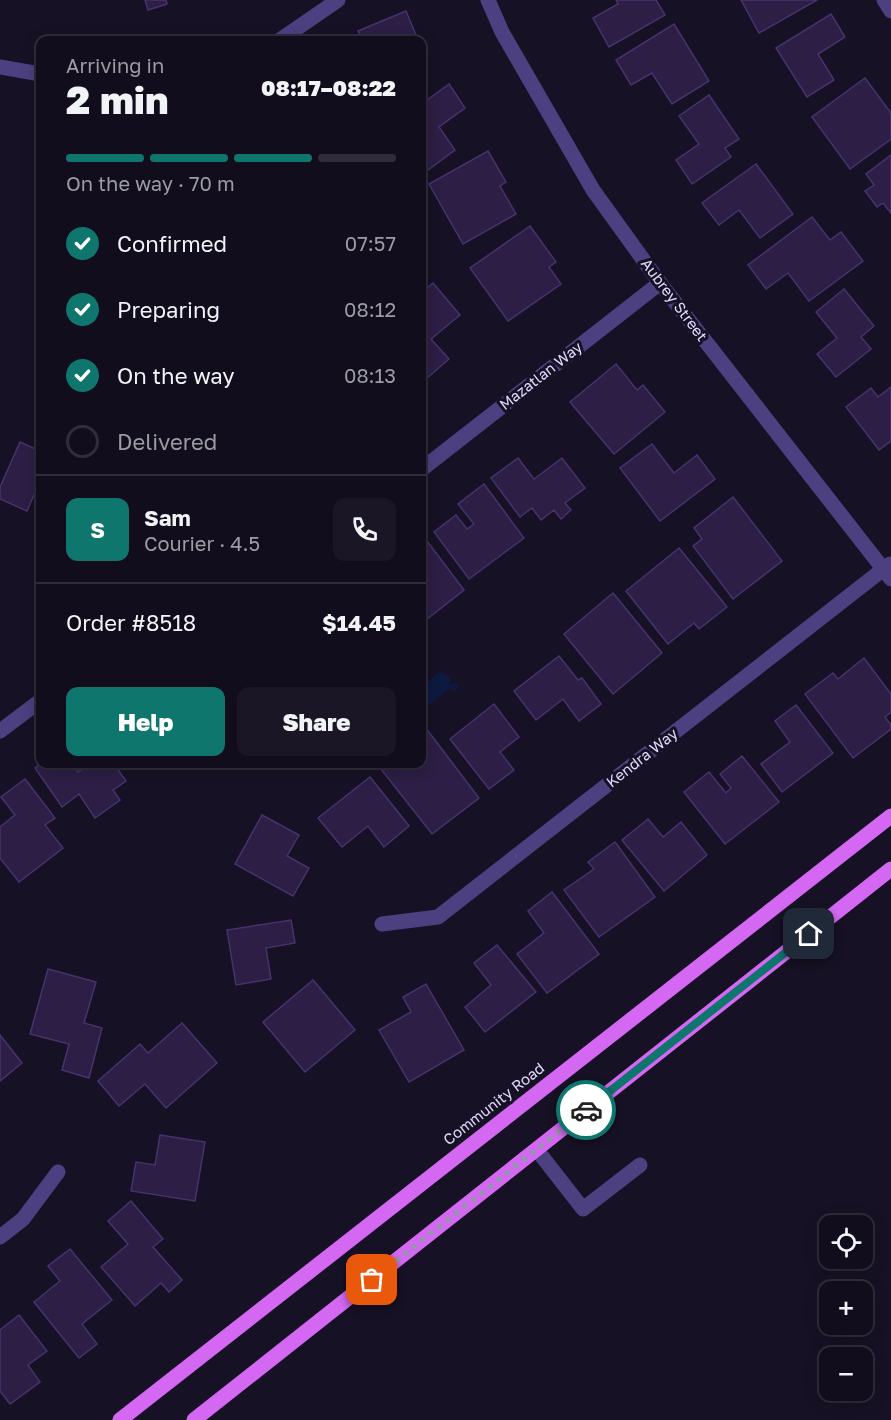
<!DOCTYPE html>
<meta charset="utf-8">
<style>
:root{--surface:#110d1c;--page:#1a1625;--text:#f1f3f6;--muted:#9c9ca3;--line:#302d3b;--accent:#0f766e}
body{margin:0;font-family:"Golos Text",sans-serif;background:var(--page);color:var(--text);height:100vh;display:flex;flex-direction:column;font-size:22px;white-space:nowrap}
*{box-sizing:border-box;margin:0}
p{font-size:20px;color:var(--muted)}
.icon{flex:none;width:33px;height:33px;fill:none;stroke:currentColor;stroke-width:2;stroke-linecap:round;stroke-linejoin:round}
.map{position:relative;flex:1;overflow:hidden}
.drawer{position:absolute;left:36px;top:36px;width:390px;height:732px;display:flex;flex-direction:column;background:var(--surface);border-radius:12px;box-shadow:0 3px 15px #0003,0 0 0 2px var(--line)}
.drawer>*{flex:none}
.fabs{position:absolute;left:819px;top:1215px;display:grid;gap:12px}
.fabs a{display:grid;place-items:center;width:54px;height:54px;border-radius:12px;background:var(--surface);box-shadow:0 3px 15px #0003,0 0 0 2px var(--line);font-size:30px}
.pin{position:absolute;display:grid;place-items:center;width:51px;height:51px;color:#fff;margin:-26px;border-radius:12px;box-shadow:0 3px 9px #0006}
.courier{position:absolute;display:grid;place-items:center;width:60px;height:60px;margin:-30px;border:4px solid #0f766e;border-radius:50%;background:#fff;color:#222;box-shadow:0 2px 8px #0007}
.head em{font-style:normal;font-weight:800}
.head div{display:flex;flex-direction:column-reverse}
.head{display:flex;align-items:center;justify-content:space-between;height:102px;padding:0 30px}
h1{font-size:39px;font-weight:800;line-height:45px}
.bar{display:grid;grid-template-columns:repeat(4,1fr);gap:9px 6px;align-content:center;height:72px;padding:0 30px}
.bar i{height:8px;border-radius:4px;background:var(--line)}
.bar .current{background:var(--accent)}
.bar p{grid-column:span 4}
.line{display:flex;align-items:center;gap:15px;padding:0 30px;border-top:2px solid var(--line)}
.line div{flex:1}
.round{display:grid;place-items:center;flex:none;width:63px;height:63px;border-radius:12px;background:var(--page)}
ol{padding:0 30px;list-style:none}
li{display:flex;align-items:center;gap:18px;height:66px}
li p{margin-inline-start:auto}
li .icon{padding:6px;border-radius:50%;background:var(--accent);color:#fff;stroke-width:4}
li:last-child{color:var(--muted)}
li i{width:33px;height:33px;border:3px solid var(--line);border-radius:50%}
.button{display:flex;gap:12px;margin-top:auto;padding:12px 30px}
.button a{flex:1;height:69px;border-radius:12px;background:var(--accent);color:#fff;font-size:24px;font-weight:800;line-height:69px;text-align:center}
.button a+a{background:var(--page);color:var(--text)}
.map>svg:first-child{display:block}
.water{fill:#0e1940}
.building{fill:#2c1e44;stroke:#47326e;stroke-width:1.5}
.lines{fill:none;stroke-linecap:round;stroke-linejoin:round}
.minor{stroke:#4c4080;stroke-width:15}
.major{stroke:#d468f3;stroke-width:15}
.done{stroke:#9a92b1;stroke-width:6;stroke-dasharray:0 10.8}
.route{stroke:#0f766e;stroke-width:8}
.labels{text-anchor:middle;stroke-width:6;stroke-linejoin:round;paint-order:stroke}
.street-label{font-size:15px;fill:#e1d8fc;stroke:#171125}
</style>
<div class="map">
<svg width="891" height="1420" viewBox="0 0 891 1420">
<rect width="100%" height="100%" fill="#171125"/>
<path class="water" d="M 439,672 L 449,676 L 451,680 L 449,685 L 454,683 L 458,684 L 458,688 L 454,691 L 450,688 L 429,705 L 422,703 L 422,687 Z"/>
<g class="building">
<path d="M 145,0 L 166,0 L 167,4 L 148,10 Z"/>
<path d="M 616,0 L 656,0 L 665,15 L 609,47 L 593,18 L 618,4 Z"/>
<path d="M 741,0 L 817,0 L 759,33 Z"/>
<path d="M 406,11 L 416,35 L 404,40 L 362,40 L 358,31 Z"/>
<path d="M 831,14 L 845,37 L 818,54 L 834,80 L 807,97 L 776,48 Z"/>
<path d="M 674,24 L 709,81 L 672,104 L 652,73 L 631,85 L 616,60 Z"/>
<path d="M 865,78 L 891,113 L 891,139 L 850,169 L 812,117 Z"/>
<path d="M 449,84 L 465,108 L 439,127 L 455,150 L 428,170 L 422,161 L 422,104 Z"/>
<path d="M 709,95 L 739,139 L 725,148 L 731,157 L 692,184 L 676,160 L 699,144 L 679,116 Z"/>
<path d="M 488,151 L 506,182 L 500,186 L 516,214 L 463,244 L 429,184 Z"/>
<path d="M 891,155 L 891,213 L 883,203 L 877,207 L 865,191 L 874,185 L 866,174 Z"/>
<path d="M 756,164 L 793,214 L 760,238 L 739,210 L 719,225 L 702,203 Z"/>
<path d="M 812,217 L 830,240 L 841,232 L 863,261 L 809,301 L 788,273 L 766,289 L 748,265 Z"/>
<path d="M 530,226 L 556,262 L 549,267 L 561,284 L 508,321 L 470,268 Z"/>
<path d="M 433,283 L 460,315 L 431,339 L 449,359 L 426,379 L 422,374 L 422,292 Z"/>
<path d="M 844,289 L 874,326 L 861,337 L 871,349 L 836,377 L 817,354 L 837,338 L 816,312 Z"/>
<path d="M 616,364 L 637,390 L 643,385 L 665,412 L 614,454 L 570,402 Z"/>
<path d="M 891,387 L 891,441 L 879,450 L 846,407 L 871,388 L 878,397 Z"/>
<path d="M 20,442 L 40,451 L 40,481 L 27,511 L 0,499 L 0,487 Z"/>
<path d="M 652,444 L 674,473 L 697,455 L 715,479 L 660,521 L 620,468 Z"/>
<path d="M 518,458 L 534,479 L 562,458 L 585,488 L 565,503 L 571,510 L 561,519 L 554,510 L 541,520 L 532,508 L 520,517 L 491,478 Z"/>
<path d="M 484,484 L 524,538 L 469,579 L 434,532 L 456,515 L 467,529 L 474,524 L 458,504 Z"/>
<path d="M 733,497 L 782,561 L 733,599 L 693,546 L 702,539 L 694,528 Z"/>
<path d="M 424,537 L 464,590 L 422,623 L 422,539 Z"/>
<path d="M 679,548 L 727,607 L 699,629 L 694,623 L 668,644 L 626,591 Z"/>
<path d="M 613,593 L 662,653 L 613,694 L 564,634 Z"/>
<path d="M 559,656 L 578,680 L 582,678 L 601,704 L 579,721 L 563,699 L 536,720 L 514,691 Z"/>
<path d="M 864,658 L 891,694 L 891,712 L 885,717 L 891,725 L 891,729 L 853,758 L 805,694 L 833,673 L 838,679 Z"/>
<path d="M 494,704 L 519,737 L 500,752 L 514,770 L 489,789 L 450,739 Z"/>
<path d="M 796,705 L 833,753 L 782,792 L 761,764 L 790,742 L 775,721 Z"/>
<path d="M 425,727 L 479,798 L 432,834 L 377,764 L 422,764 L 422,730 Z"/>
<path d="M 742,756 L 779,802 L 725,844 L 684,792 L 709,772 L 726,793 L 731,788 L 720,774 Z"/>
<path d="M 41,764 L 72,764 L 78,772 L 90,764 L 114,764 L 126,781 L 113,790 L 120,800 L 95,818 L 79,794 L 62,807 L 35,768 Z"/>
<path d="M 370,777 L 409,826 L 384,847 L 368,826 L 342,847 L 318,818 Z"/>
<path d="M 25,779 L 55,818 L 45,825 L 63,848 L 19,882 L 0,858 L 0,827 L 15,815 L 1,797 Z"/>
<path d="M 262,815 L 299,835 L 287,856 L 309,868 L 293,896 L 235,864 Z"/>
<path d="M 648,819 L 663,837 L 681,822 L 707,855 L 664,891 L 622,840 Z"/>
<path d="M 615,842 L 655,897 L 599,937 L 564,890 L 594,869 L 588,862 Z"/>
<path d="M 552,892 L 599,954 L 547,993 L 517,954 L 544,933 L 528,911 Z"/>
<path d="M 291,920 L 295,943 L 266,948 L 271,979 L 236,985 L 227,930 Z"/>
<path d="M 497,945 L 536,992 L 485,1032 L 465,1007 L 491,985 L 474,963 Z"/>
<path d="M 48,969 L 96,982 L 84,1023 L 102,1028 L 89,1078 L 62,1070 L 69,1044 L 30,1034 Z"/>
<path d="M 313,980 L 355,1030 L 305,1072 L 263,1022 Z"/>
<path d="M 426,984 L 464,1050 L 409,1082 L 379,1030 L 411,1012 L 403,997 Z"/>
<path d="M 182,1023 L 217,1063 L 166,1108 L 145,1084 L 119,1106 L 98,1081 L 140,1044 L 148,1053 Z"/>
<path d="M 0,1035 L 22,1063 L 0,1081 Z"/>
<path d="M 160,1135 L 205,1142 L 195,1201 L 131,1191 L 136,1162 L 155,1165 Z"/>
<path d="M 131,1201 L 163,1239 L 153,1247 L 182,1280 L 169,1292 L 161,1283 L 135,1306 L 101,1267 L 128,1244 L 108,1221 Z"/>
<path d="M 70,1249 L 112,1300 L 82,1324 L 97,1344 L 79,1358 L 34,1302 L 60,1281 L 48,1266 Z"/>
<path d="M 19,1315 L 47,1351 L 28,1365 L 40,1382 L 10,1404 L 0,1391 L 0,1330 Z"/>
</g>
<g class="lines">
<g class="minor">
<path d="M 488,0 L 502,32 L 593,190 L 660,283 L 891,579"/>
<path d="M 884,0 L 891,11"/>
<path d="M 280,40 L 338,0"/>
<path d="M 0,67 L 40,74"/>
<path d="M 422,469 L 660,283"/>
<path d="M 0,731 L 40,701"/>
<path d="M 382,924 L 438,917 L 890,564"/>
<path d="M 537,1150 L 583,1209 L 640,1165"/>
<path d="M 0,1237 L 23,1219 L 58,1172"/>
</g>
<g class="major">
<path d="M 120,1420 L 891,816"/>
<path d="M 194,1420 L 891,869"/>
</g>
</g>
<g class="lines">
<path class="done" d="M 372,1280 L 586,1110"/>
<path class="route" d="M 586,1110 L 809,934"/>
</g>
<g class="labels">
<g class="street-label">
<text transform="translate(674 300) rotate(53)" y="5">Aubrey Street</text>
<text transform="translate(541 376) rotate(-38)" y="5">Mazatlan Way</text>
<text transform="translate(642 758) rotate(-38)" y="5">Kendra Way</text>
<text transform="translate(494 1104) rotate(-38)" y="5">Community Road</text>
</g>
</g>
</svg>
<div class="fabs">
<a><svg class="icon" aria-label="locate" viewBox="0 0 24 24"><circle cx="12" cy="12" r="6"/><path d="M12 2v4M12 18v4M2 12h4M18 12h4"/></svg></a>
<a>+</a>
<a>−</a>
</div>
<div class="pin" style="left:372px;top:1280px;background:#ea580c"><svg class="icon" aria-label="bag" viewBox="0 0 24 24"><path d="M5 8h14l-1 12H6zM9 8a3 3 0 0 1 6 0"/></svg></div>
<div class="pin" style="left:809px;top:934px;background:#1f2937"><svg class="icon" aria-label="home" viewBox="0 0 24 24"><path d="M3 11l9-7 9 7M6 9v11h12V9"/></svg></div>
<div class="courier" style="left:586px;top:1110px"><svg class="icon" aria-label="car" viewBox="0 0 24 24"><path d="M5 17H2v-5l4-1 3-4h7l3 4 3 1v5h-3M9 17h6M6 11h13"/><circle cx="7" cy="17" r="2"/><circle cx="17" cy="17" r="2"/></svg></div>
<section class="drawer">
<div class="head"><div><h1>2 min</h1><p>Arriving in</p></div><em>08:17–08:22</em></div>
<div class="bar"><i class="current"></i><i class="current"></i><i class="current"></i><i></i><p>On the way · 70 m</p></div>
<ol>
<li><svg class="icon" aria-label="check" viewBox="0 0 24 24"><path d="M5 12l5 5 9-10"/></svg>Confirmed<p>07:57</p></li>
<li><svg class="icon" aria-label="check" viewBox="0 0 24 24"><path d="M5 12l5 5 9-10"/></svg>Preparing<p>08:12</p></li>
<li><svg class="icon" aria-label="check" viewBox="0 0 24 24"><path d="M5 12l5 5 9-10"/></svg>On the way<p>08:13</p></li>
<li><i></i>Delivered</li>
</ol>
<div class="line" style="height:108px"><b class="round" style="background:var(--accent);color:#fff">S</b><div><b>Sam</b><p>Courier · 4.5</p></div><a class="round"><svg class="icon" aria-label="phone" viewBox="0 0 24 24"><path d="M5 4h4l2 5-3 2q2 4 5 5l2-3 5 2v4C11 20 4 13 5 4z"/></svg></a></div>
<div class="line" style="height:78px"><div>Order #8518</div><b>$14.45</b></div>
<div class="button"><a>Help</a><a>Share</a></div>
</section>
</div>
